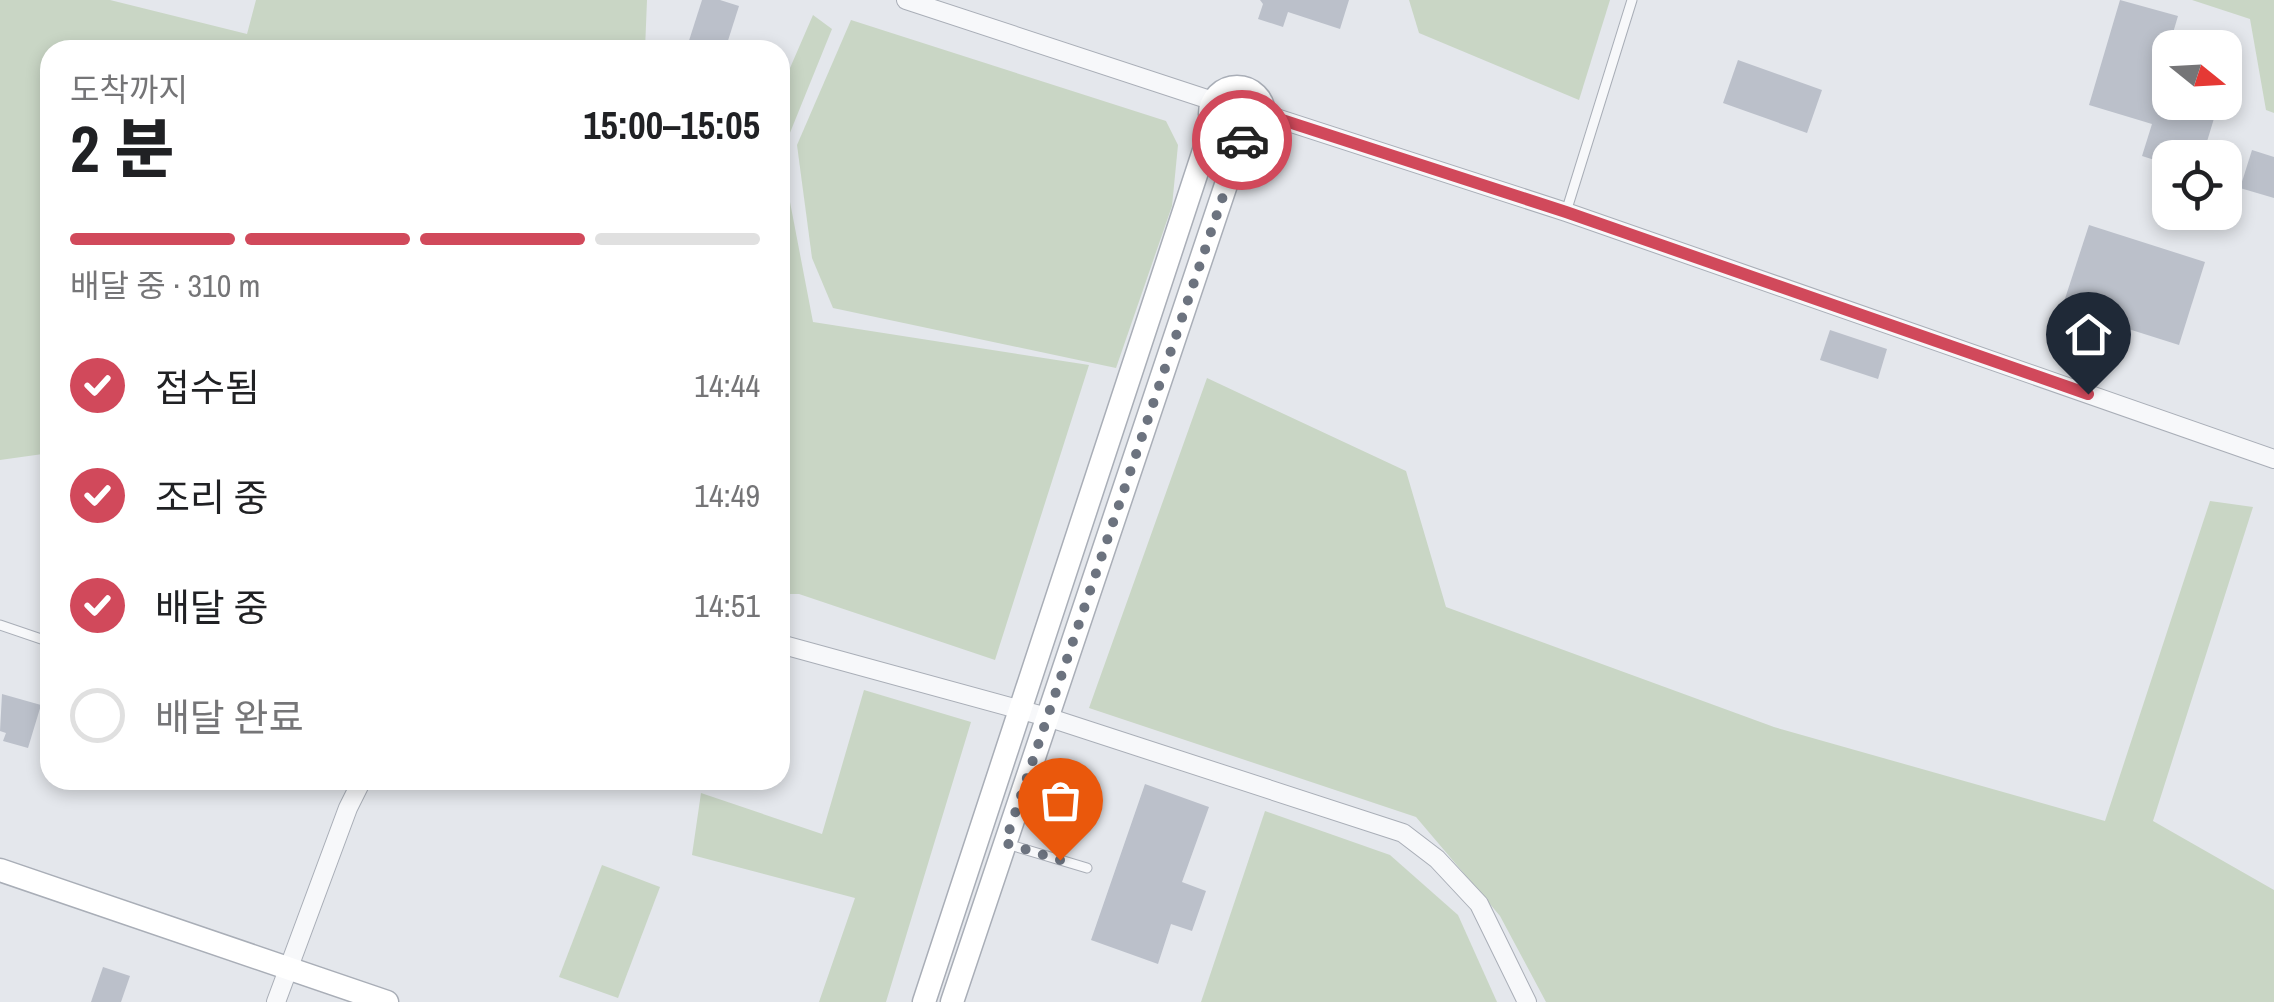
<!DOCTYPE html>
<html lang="ko">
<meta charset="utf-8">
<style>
:root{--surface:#fff;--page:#f6f6f6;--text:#202124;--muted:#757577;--line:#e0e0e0;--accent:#d1495b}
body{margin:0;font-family:"Archivo Narrow","Noto Sans KR",sans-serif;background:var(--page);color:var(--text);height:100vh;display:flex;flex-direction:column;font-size:38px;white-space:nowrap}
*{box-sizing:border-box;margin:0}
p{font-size:32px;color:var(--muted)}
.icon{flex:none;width:55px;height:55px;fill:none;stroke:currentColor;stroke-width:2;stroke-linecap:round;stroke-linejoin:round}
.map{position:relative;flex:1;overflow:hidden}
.details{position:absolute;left:40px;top:40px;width:750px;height:750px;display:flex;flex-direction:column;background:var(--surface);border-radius:30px;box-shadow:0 5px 15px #0003}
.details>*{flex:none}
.needle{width:65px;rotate:108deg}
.buttons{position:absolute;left:2152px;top:30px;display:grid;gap:20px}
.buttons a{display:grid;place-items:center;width:90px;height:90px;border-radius:20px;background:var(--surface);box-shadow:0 5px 15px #0003;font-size:50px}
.pin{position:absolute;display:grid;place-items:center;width:85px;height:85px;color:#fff;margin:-102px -42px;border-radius:50% 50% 50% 0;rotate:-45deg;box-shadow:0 0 10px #0007}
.pin .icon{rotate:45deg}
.courier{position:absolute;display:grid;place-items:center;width:100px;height:100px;margin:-50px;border:8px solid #d1495b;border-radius:50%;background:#fff;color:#222;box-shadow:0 2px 12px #0007}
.overview em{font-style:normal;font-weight:800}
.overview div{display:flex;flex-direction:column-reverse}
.overview{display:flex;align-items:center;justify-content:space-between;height:170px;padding:0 30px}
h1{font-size:65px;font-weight:800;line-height:75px}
.bar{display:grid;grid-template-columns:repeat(4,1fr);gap:15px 10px;align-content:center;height:120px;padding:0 30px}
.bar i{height:12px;border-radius:8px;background:var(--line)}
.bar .active{background:var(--accent)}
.bar p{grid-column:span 4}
ol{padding:0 30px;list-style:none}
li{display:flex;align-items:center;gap:30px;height:110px}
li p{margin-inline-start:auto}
li .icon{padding:10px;border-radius:50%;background:var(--accent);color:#fff;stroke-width:4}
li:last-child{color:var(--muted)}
li i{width:55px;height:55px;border:5px solid var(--line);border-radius:50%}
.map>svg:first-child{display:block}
.green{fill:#c9d6c5}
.building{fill:#bbc0ca}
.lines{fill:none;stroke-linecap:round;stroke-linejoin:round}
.lane-casing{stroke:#a9aeb7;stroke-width:11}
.street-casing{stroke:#a9aeb7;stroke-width:20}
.secondary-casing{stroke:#a9aeb7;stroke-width:25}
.lane{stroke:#f7f8fa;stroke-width:9}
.street{stroke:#f7f8fa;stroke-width:18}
.secondary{stroke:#fff;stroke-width:22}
.done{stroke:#6c737f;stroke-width:10;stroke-dasharray:0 18}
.route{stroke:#d1495b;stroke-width:12}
</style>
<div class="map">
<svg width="2274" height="1002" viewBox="0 0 2274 1002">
<rect width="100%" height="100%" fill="#e4e7ec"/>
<g class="green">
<path d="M 0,0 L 110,0 L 247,34 L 256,0 L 647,0 L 645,50 L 50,50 L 50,453 L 0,460 Z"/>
<path d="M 1409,0 L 1610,0 L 1579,100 L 1419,33 Z"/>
<path d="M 2192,0 L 2274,0 L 2274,113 L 2266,110 L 2250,19 Z"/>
<path d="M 813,15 L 832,29 L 781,155 L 813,322 L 1089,365 L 995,660 L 799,594 L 780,594 L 780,91 Z"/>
<path d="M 851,20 L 1166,121 L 1178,145 L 1172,206 L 1116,368 L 833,308 L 812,258 L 797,145 Z"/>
<path d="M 1207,378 L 1406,471 L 1446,607 L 1774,727 L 2105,821 L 2210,501 L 2253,507 L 2153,821 L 2274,890 L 2274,1002 L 1546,1002 L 1500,916 L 1416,817 L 1089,708 Z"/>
<path d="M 864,690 L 971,722 L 886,1002 L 819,1002 L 855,898 L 692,855 L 701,793 L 822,834 Z"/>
<path d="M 1265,811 L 1390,855 L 1458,915 L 1497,1002 L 1201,1002 Z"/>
<path d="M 602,865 L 660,887 L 618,998 L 559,977 Z"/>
</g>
<g class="building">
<path d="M 702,0 L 720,0 L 739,6 L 725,50 L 686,50 Z"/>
<path d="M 1260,0 L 1349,0 L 1340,29 L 1288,12 L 1283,27 L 1258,19 L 1263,4 Z"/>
<path d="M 2120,0 L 2178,16 L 2170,43 L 2170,102 L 2219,102 L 2202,158 L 2180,153 L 2178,158 L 2170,158 L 2170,165 L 2142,156 L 2152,124 L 2089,105 Z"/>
<path d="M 1738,60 L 1822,90 L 1807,133 L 1723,103 Z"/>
<path d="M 2252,150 L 2274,157 L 2274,198 L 2240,188 Z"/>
<path d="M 2089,225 L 2205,262 L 2179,345 L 2062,308 Z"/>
<path d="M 1830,330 L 1887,349 L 1878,379 L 1820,360 Z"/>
<path d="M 2,694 L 41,705 L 28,748 L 3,741 L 6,733 L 0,731 Z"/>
<path d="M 1145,784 L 1209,807 L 1182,882 L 1206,891 L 1192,931 L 1171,924 L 1158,964 L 1091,940 Z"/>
<path d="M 103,967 L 130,976 L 121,1002 L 91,1002 Z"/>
</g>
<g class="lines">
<g class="lane-casing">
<g id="lane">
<path d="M 1566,212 L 1632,0"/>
<path d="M 0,625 L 50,642"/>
<path d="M 1007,844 L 1087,868"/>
</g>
</g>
<g class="street-casing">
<g id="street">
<path d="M 906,0 L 1213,101"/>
<path d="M 1264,114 L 1566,212 L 2274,459"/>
<path d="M 780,644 L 1047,717 L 1403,833 L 1437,859 L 1479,904 L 1527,1002"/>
<path d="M 276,1002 L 348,808 L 362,780"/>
</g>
</g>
<g class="secondary-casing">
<g id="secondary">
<circle cx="1237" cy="114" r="27"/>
<path d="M 0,870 L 387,1002"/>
<path d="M 924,1002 L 1212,126"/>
<path d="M 952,1002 L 1241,140"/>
</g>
</g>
<use href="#lane" class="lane"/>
<use href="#street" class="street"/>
<use href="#secondary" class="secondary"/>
</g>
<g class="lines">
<path class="done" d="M 1060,860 L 1005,843 L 1242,140"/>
<path class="route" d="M 1242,140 L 1257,132 L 1264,114 L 1566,212 L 2088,394"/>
</g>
</svg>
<div class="buttons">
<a><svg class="needle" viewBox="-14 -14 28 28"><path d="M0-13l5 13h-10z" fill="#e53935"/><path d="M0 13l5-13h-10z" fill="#757577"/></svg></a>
<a><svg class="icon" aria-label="locate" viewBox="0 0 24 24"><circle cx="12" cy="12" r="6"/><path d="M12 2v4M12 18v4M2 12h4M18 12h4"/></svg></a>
</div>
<div class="pin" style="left:1060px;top:860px;background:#ea580c"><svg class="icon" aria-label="bag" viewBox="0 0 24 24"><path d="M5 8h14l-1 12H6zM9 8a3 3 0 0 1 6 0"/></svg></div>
<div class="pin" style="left:2088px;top:394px;background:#1f2937"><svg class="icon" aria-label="home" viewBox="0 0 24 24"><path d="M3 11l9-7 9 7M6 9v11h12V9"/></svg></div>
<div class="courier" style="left:1242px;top:140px"><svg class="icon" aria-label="car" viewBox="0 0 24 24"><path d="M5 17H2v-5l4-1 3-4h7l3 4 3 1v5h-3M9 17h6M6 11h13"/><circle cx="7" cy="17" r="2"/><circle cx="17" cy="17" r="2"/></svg></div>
<section class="details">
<div class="overview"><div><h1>2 분</h1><p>도착까지</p></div><em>15:00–15:05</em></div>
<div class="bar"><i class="active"></i><i class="active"></i><i class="active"></i><i></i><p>배달 중 · 310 m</p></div>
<ol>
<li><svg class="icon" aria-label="check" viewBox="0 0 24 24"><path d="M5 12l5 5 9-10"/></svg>접수됨<p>14:44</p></li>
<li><svg class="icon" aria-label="check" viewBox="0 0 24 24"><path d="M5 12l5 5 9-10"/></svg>조리 중<p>14:49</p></li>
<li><svg class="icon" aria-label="check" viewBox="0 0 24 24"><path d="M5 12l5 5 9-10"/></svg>배달 중<p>14:51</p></li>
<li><i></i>배달 완료</li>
</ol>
</section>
</div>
